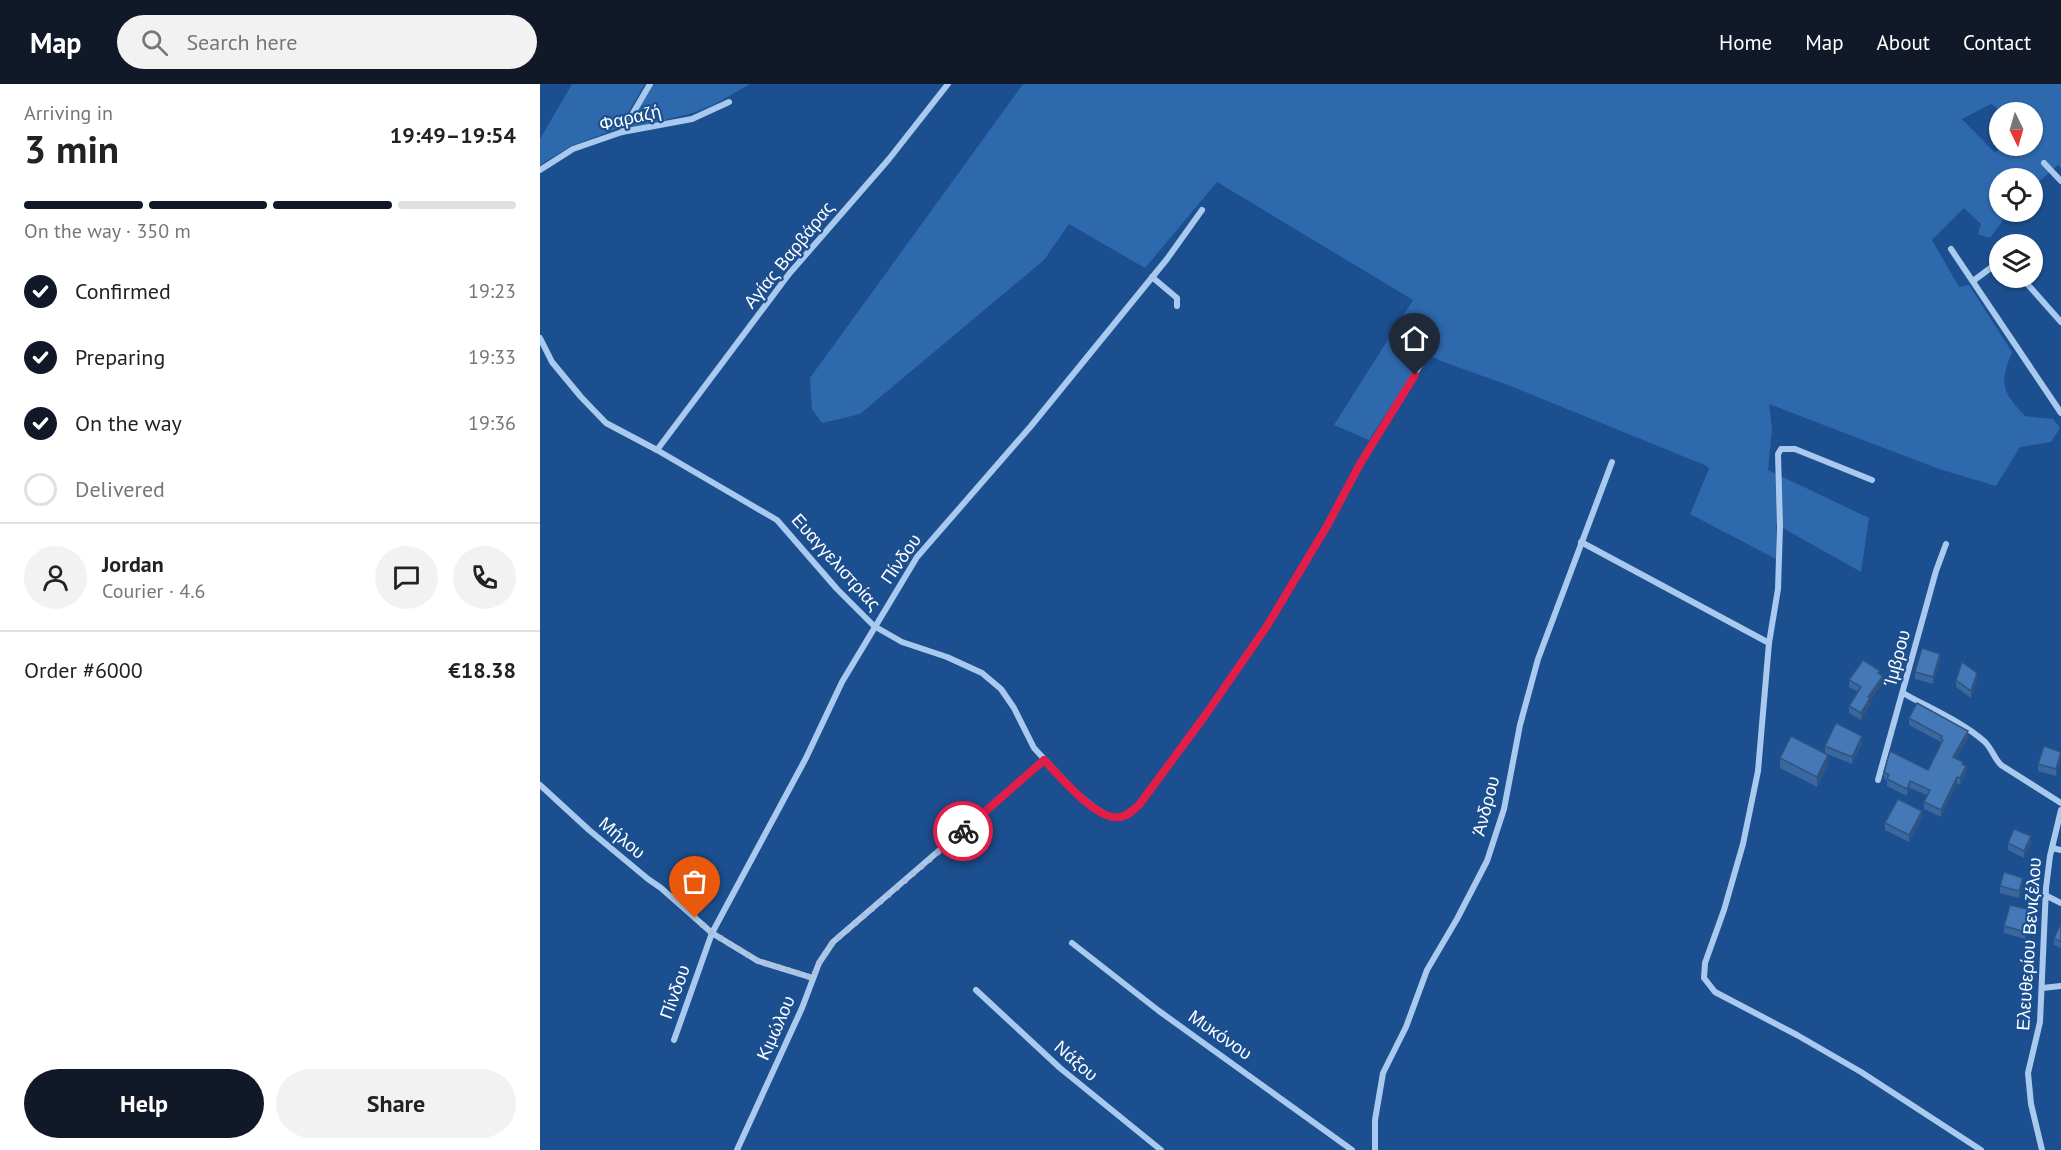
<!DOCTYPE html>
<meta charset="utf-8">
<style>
:root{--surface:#fff;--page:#f2f2f2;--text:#222;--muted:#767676;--line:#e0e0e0;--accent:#111827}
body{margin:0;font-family:"PT Sans",sans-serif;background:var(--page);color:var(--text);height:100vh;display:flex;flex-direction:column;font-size:22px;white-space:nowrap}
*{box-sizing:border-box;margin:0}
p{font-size:20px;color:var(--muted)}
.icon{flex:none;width:33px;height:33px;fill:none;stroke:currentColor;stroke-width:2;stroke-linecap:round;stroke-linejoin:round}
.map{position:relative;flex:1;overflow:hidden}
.drawer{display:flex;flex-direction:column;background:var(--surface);width:540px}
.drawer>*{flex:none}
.needle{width:39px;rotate:175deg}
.buttons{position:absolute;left:1449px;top:18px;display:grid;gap:12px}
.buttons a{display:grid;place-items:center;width:54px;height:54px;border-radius:50%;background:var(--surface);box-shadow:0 2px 4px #0004;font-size:30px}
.pin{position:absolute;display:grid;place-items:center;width:51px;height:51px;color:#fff;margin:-62px -26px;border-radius:50% 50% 50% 0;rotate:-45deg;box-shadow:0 0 6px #0007}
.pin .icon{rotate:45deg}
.courier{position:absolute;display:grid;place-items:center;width:60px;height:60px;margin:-30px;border:4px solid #e11d48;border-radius:50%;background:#fff;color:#222;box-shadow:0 2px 8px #0007}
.head em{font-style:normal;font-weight:700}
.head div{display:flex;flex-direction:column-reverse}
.head{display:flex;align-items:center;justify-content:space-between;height:102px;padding:0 24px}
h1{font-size:39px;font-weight:700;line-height:45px}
.bar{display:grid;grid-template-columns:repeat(4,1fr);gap:9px 6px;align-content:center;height:72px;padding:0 24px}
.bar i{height:8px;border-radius:4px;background:var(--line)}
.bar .active{background:var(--accent)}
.bar p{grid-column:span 4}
.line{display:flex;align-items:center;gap:15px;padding:0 24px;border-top:2px solid var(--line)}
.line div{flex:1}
.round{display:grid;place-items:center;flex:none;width:63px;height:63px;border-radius:32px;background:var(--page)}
ol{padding:0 24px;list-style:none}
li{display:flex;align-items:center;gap:18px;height:66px}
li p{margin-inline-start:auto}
li .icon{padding:6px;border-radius:50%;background:var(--accent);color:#fff;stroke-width:4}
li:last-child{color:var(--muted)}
li i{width:33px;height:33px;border:3px solid var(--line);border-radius:50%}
.action{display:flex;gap:12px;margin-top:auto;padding:12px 24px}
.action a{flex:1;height:69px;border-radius:36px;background:var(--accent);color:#fff;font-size:24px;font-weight:700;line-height:69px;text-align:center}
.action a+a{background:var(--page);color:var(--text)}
header{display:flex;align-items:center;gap:36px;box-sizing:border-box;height:84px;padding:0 30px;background:var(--accent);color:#fff}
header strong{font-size:28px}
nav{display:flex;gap:33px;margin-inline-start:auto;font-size:21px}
.search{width:420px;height:54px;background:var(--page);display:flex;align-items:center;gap:15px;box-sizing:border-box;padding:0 21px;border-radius:33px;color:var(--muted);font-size:22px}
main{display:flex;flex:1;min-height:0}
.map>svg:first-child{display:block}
.green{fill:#2e69ad;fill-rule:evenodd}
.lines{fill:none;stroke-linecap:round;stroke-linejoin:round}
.minor{stroke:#a9c9ee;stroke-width:6}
.wall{fill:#3a679d}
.shaded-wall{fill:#305480}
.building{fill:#4478b7;stroke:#305480;stroke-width:1.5}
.done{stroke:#afc1d8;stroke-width:6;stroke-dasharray:0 10.8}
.route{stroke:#e11d48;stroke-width:8}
.labels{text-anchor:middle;stroke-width:4.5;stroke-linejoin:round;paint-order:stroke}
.street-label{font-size:18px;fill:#fff;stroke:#1b4f8f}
</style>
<header>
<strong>Map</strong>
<div class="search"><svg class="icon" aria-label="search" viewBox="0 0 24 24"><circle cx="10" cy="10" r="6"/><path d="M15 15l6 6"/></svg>Search here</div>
<nav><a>Home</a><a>Map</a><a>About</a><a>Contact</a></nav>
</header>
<main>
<section class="drawer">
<div class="head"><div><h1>3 min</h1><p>Arriving in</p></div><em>19:49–19:54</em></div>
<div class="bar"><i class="active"></i><i class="active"></i><i class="active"></i><i></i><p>On the way · 350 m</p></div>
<ol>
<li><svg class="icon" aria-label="check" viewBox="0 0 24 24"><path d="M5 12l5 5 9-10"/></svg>Confirmed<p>19:23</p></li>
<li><svg class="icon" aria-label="check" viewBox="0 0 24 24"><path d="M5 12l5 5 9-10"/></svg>Preparing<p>19:33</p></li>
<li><svg class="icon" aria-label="check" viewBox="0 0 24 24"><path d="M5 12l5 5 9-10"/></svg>On the way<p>19:36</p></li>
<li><i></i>Delivered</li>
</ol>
<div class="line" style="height:108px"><a class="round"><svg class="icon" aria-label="person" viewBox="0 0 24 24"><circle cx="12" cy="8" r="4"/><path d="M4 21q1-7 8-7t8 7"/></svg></a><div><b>Jordan</b><p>Courier · 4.6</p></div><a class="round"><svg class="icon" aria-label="chat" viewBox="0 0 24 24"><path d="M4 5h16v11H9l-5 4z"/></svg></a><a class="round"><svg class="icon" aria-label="phone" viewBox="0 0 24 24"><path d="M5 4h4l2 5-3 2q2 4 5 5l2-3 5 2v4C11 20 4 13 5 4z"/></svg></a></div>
<div class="line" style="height:78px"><div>Order #6000</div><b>€18.38</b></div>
<div class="action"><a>Help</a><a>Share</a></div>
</section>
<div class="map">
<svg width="1521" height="1066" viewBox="0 0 1521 1066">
<rect width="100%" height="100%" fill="#1b4f8f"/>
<g class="green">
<path d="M 32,0 L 105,0 L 79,44 L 31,62 L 0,81 L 0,55 Z"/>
<path d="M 113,0 L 210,0 L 175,20 L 153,29 L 87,45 Z"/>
<path d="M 483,0 L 1521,0 L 1521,84 L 1518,81 L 1493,103 L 1492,94 L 1460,94 L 1460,128 L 1469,128 L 1450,154 L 1438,150 L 1441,140 L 1424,124 L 1392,156 L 1419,203 L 1429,201 L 1472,268 C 1459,301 1462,307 1485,332 L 1513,335 L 1520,344 L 1511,358 L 1480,363 L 1456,402 L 1399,385 L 1229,320 L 1232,345 L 1228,386 L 1329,434 L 1321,488 L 1236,440 L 1236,475 L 1150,430 L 1169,385 L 1167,382 L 973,303 L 901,277 L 885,269 L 829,356 L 794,341 L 873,216 L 677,98 L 605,184 L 529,140 L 504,176 L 320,330 L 282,339 L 272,325 L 270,294 ZM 1451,20 L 1463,28 L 1492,28 L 1492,62 L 1462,62 L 1455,69 L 1422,35 Z"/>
</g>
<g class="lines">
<g class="minor">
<path d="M 82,48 L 110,0"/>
<path d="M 1504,79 L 1521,97"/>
<path d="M 0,86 L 33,65 L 82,48 L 152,35 L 189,18"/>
<path d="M 1411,165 L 1521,329"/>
<path d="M 612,193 L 637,214 L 637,222"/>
<path d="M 1482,194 L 1521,238"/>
<path d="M 1433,197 L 1460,177"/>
<path d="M 0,254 L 12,278 L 41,313 L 66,339 L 117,366 L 237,436 L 297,505 L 334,542 L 362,558 L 407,573 L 442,589 L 461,605 L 474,624 L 494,664 L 535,708 L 555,724 L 568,732 L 578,734 L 587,731 L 599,721 L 664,633 L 727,542 L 787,442 L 820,380 L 885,273"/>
<path d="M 117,366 L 249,190 L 349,75 L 408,0"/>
<path d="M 1332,396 L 1255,365 L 1241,365 L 1238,370 L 1240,442 L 1238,505 L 1229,559 L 1218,687 L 1203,760 L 1184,826 L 1165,879 L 1164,894 L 1175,908 L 1257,951 L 1321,988 L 1441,1066"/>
<path d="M 1041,458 L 1229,559"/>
<path d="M 1363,609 C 1389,624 1423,638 1445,658 C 1452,665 1454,674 1461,681 L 1521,719"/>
<path d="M 1338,696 L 1396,487 L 1406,460"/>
<path d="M 0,701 L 49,746 L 108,795 L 121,804 L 172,849 L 218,877 L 273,894"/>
<path d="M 1512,764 L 1521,766"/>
<path d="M 1505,811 L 1521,819"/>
<path d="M 532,859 L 619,927 L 812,1066"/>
<path d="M 1502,904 L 1521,902"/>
<path d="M 436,906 L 520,984 L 621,1066"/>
<path d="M 134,956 L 172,849 L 266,674 L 302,598 L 377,473 L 491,342 L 627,175 L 662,126"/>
<path d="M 197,1066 L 262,924 L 279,879 L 293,858 L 504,676"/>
<path d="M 835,1066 L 835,1036 L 843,989 L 866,943 L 887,886 L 917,835 L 947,777 L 964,725 L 980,641 L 998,575 L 1072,378"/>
<path d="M 1502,1066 L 1491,1020 L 1488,989 L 1500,938 L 1506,804 L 1510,772 L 1521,726"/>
</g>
</g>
<g class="wall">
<path d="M 1400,577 L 1393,600 L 1375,595 L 1375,588 Z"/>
<path d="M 1340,589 L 1343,598 L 1330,617 L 1330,621 L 1321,636 L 1309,629 L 1309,622 L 1318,608 L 1309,603 L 1309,596 Z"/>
<path d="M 1416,596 L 1437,596 L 1431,614 L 1416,603 Z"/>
<path d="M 1369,634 L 1428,654 L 1416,674 L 1423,681 L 1426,689 L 1420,701 L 1417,699 L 1401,733 L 1384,725 L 1384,718 L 1387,711 L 1370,704 L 1367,712 L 1347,702 L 1347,697 L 1344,695 L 1344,688 L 1388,686 L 1401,660 L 1401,658 L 1369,641 Z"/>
<path d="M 1322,659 L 1312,680 L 1285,669 L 1285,662 Z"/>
<path d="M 1521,668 L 1516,692 L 1498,687 L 1498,680 Z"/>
<path d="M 1240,674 L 1288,681 L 1277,703 L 1240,684 Z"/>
<path d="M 1382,734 L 1369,758 L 1345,746 L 1345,739 Z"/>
<path d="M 1468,759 L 1491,759 L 1484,774 L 1468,766 Z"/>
<path d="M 1483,800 L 1479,814 L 1460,809 L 1460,802 Z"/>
<path d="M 1491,833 L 1485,855 L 1464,849 L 1464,842 Z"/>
<path d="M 1521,839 L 1521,864 L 1514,861 L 1514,854 Z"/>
</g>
<g class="shaded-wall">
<path d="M 1400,570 L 1400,577 L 1393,600 L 1393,593 Z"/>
<path d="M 1437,589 L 1437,596 L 1431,614 L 1431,607 Z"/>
<path d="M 1343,592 L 1343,598 L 1330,617 L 1330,621 L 1321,636 L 1321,629 L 1328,613 Z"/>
<path d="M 1428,647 L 1428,654 L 1413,680 L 1413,673 Z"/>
<path d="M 1322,652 L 1322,659 L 1312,680 L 1312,673 Z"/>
<path d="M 1521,668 L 1521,675 L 1516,692 L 1516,685 Z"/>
<path d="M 1288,671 L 1288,681 L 1277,703 L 1277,693 Z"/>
<path d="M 1426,682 L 1426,689 L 1420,701 L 1420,694 Z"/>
<path d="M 1417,693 L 1417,699 L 1401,733 L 1401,726 Z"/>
<path d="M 1370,697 L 1370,704 L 1367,712 L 1367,705 Z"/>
<path d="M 1382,727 L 1382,734 L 1369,758 L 1369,751 Z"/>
<path d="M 1491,752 L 1491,759 L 1484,774 L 1484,767 Z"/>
<path d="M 1483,794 L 1483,800 L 1479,814 L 1479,807 Z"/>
<path d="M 1491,826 L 1491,833 L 1485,855 L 1485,848 Z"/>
</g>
<g class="building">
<path d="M 1382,564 L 1400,570 L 1393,593 L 1375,588 Z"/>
<path d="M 1323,576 L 1340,587 L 1338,589 L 1343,592 L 1328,613 L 1330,614 L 1321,629 L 1309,622 L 1321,603 L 1309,596 Z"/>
<path d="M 1422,578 L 1437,589 L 1431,607 L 1416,596 Z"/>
<path d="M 1377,619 L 1428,647 L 1413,673 L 1423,678 L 1422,680 L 1426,682 L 1420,694 L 1417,693 L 1401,726 L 1384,718 L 1390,706 L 1370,697 L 1367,705 L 1347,695 L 1349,691 L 1344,688 L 1350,667 L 1388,686 L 1403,656 L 1401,654 L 1402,652 L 1369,634 Z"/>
<path d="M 1296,639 L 1322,652 L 1312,673 L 1285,662 Z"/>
<path d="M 1251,652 L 1288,671 L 1277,693 L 1240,674 Z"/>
<path d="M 1504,662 L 1521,668 L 1516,685 L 1498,680 Z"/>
<path d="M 1358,715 L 1382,727 L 1369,751 L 1345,739 Z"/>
<path d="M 1474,745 L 1491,752 L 1484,767 L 1468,759 Z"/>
<path d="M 1464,788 L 1483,794 L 1479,807 L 1460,802 Z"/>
<path d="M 1470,821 L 1491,826 L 1485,848 L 1464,842 Z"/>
<path d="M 1521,839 L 1521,858 L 1514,854 Z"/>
</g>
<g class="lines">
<path class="done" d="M 155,834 L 172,849 L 218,877 L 273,894 L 279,879 L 293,858 L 423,747"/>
<path class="route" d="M 423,747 L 504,676 C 519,691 557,738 580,733 C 588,732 593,726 599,721 L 664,633 L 727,542 L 787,442 L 820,380 L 875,291"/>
</g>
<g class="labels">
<g class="street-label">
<text transform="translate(90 34) rotate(-13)" y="6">Φαραζή</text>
<text transform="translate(249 171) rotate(-51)" y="6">Αγίας Βαρβάρας</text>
<text transform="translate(361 475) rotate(-55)" y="6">Πίνδου</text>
<text transform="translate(296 478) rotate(48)" y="6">Ευαγγελιστρίας</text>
<text transform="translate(1357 574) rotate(-75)" y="6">Ίμβρου</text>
<text transform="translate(946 722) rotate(-75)" y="6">Άνδρου</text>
<text transform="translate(82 754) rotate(40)" y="6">Μήλου</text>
<text transform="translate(1489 860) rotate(-86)" y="6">Ελευθερίου Βενιζέλου</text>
<text transform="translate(135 908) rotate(-70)" y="6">Πίνδου</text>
<text transform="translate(236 944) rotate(-66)" y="6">Κιμώλου</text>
<text transform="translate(680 951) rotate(35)" y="6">Μυκόνου</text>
<text transform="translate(536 977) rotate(41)" y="6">Νάξου</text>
</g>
</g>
</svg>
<div class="buttons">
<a><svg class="needle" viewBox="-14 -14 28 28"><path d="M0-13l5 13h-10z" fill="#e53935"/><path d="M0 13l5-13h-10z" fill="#767676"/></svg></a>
<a><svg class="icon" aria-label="locate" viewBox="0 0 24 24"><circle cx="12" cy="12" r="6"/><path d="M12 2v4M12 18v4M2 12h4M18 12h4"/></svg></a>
<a><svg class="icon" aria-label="layers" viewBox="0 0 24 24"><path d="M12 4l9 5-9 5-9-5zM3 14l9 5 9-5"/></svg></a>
</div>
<div class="pin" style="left:155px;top:834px;background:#ea580c"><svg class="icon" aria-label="bag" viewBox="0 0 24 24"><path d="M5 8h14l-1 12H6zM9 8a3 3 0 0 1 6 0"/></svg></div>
<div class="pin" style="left:875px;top:291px;background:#1f2937"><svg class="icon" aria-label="home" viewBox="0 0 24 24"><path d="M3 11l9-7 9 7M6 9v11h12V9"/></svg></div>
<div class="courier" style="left:423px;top:747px"><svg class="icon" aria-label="bike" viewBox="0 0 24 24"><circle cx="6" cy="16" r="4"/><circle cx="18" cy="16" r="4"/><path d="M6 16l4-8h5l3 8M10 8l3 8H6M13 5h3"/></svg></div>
</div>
</main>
